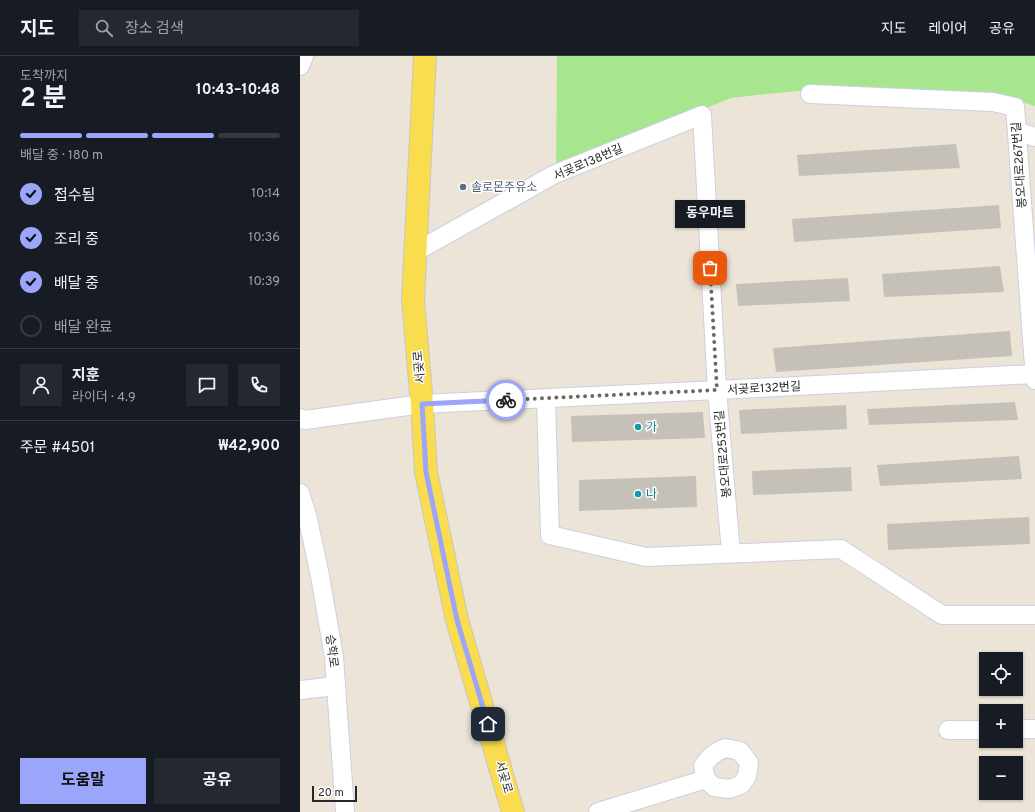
<!DOCTYPE html>
<html lang="ko">
<meta charset="utf-8">
<style>
:root{--surface:#171b24;--page:#242831;--text:#f1f3f6;--muted:#9ea1a6;--line:#363941;--accent:#9ba6fa}
body{margin:0;font-family:Overpass,"Noto Sans KR",sans-serif;background:var(--page);color:var(--text);height:100vh;display:flex;flex-direction:column;font-size:15px;white-space:nowrap}
*{box-sizing:border-box;margin:0}
p{font-size:13px;color:var(--muted)}
.icon{flex:none;width:22px;height:22px;fill:none;stroke:currentColor;stroke-width:2;stroke-linecap:round;stroke-linejoin:round}
.map{position:relative;flex:1;overflow:hidden}
.panel{display:flex;flex-direction:column;background:var(--surface);width:300px}
.panel>*{flex:none}
.controls{position:absolute;left:679px;top:596px;display:grid;gap:8px}
.controls a{display:grid;place-items:center;width:44px;height:44px;border-radius:0px;background:var(--surface);box-shadow:0 1px 3px #0004;font-size:20px}
.scale{position:absolute;left:12px;bottom:10px;width:45px;box-sizing:border-box;padding-left:4px;border:2px solid #272727;border-top:0;font-size:11px;line-height:14px;white-space:nowrap;color:#272727;-webkit-text-stroke:3px #fff;paint-order:stroke}
.pin{position:absolute;display:grid;place-items:center;width:34px;height:34px;color:#fff;margin:-17px;border-radius:8px;box-shadow:0 2px 6px #0006}
.courier{position:absolute;display:grid;place-items:center;width:40px;height:40px;margin:-20px;border:3px solid #9ba6fa;border-radius:50%;background:#fff;color:#222;box-shadow:0 1px 5px #0007}
.bubble{position:absolute;height:28px;border-radius:0px;background:var(--surface);box-shadow:0 1px 3px #0004;font-size:13px;font-weight:700;line-height:28px;text-align:center}
.summary em{font-style:normal;font-weight:700}
.summary div{display:flex;flex-direction:column-reverse}
.summary{display:flex;align-items:center;justify-content:space-between;height:68px;padding:0 20px}
h1{font-size:26px;font-weight:700;line-height:30px}
.bar{display:grid;grid-template-columns:repeat(4,1fr);gap:6px 4px;align-content:center;height:48px;padding:0 20px}
.bar i{height:5px;border-radius:3px;background:var(--line)}
.bar .on{background:var(--accent)}
.bar p{grid-column:span 4}
.line{display:flex;align-items:center;gap:10px;padding:0 20px;border-top:1px solid var(--line)}
.line div{flex:1}
.round{display:grid;place-items:center;flex:none;width:42px;height:42px;border-radius:0px;background:var(--page)}
ol{padding:0 20px;list-style:none}
li{display:flex;align-items:center;gap:12px;height:44px}
li p{margin-inline-start:auto}
li .icon{padding:4px;border-radius:50%;background:var(--accent);color:#111;stroke-width:4}
li:last-child{color:var(--muted)}
li i{width:22px;height:22px;border:2px solid var(--line);border-radius:50%}
.primary-button{display:flex;gap:8px;margin-top:auto;padding:8px 20px}
.primary-button a{flex:1;height:46px;border-radius:0px;background:var(--accent);color:#111;font-size:16px;font-weight:700;line-height:46px;text-align:center}
.primary-button a+a{background:var(--page);color:var(--text)}
header{display:flex;align-items:center;gap:24px;box-sizing:border-box;height:56px;padding:0 20px;background:var(--surface);border-bottom:1px solid var(--line)}
header strong{font-size:19px}
nav{display:flex;gap:22px;margin-inline-start:auto;font-size:14px}
.search{width:280px;height:36px;background:var(--page);display:flex;align-items:center;gap:10px;box-sizing:border-box;padding:0 14px;border-radius:0px;color:var(--muted);font-size:15px}
main{display:flex;flex:1;min-height:0}
.map>svg:first-child{display:block}
.green{fill:#a7e68f}
.building{fill:#c6c1b8}
.lines{fill:none;stroke-linecap:round;stroke-linejoin:round}
.minor-casing{stroke:#cdcfe2;stroke-width:20}
.major-casing{stroke:#c7c7c7;stroke-width:24}
.minor{stroke:#fff;stroke-width:18}
.major{stroke:#f9dd4f;stroke-width:22}
.done{stroke:#6c6965;stroke-width:4;stroke-dasharray:0 7.2}
.route{stroke:#9ba6fa;stroke-width:5}
.service-dot{fill:#5c6f8a;stroke:#fff;stroke-width:1.5}
.culture-dot{fill:#0f9aa8;stroke:#fff;stroke-width:1.5}
.labels{text-anchor:middle;stroke-width:3;stroke-linejoin:round;paint-order:stroke}
.street-label{font-size:12px;fill:#272727;stroke:#fff}
.service-label{font-size:12px;fill:#4e5e75;stroke:#fff;text-anchor:start}
.culture-label{font-size:12px;fill:#0d838f;stroke:#fff;text-anchor:start}
</style>
<header>
<strong>지도</strong>
<div class="search"><svg class="icon" aria-label="search" viewBox="0 0 24 24"><circle cx="10" cy="10" r="6"/><path d="M15 15l6 6"/></svg>장소 검색</div>
<nav><a>지도</a><a>레이어</a><a>공유</a></nav>
</header>
<main>
<section class="panel">
<div class="summary"><div><h1>2 분</h1><p>도착까지</p></div><em>10:43–10:48</em></div>
<div class="bar"><i class="on"></i><i class="on"></i><i class="on"></i><i></i><p>배달 중 · 180 m</p></div>
<ol>
<li><svg class="icon" aria-label="check" viewBox="0 0 24 24"><path d="M5 12l5 5 9-10"/></svg>접수됨<p>10:14</p></li>
<li><svg class="icon" aria-label="check" viewBox="0 0 24 24"><path d="M5 12l5 5 9-10"/></svg>조리 중<p>10:36</p></li>
<li><svg class="icon" aria-label="check" viewBox="0 0 24 24"><path d="M5 12l5 5 9-10"/></svg>배달 중<p>10:39</p></li>
<li><i></i>배달 완료</li>
</ol>
<div class="line" style="height:72px"><a class="round"><svg class="icon" aria-label="person" viewBox="0 0 24 24"><circle cx="12" cy="8" r="4"/><path d="M4 21q1-7 8-7t8 7"/></svg></a><div><b>지훈</b><p>라이더 · 4.9</p></div><a class="round"><svg class="icon" aria-label="chat" viewBox="0 0 24 24"><path d="M4 5h16v11H9l-5 4z"/></svg></a><a class="round"><svg class="icon" aria-label="phone" viewBox="0 0 24 24"><path d="M5 4h4l2 5-3 2q2 4 5 5l2-3 5 2v4C11 20 4 13 5 4z"/></svg></a></div>
<div class="line" style="height:52px"><div>주문 #4501</div><b>₩42,900</b></div>
<div class="primary-button"><a>도움말</a><a>공유</a></div>
</section>
<div class="map">
<svg width="735" height="756" viewBox="0 0 735 756">
<rect width="100%" height="100%" fill="#ebe4d7"/>
<path class="green" d="M 257,0 L 735,0 L 735,50 L 718,45 L 511,34 L 476,37 L 431,42 L 256,113 Z"/>
<g class="building">
<path d="M 656,88 L 660,112 L 499,120 L 497,99 Z"/>
<path d="M 699,149 L 701,172 L 494,186 L 492,163 Z"/>
<path d="M 700,210 L 704,236 L 584,241 L 582,218 Z"/>
<path d="M 548,222 L 550,245 L 438,250 L 436,228 Z"/>
<path d="M 710,275 L 712,300 L 476,316 L 473,292 Z"/>
<path d="M 715,346 L 718,364 L 569,369 L 567,353 Z"/>
<path d="M 546,349 L 547,373 L 441,378 L 439,354 Z"/>
<path d="M 403,356 L 405,382 L 272,386 L 271,360 Z"/>
<path d="M 719,400 L 722,423 L 580,430 L 577,409 Z"/>
<path d="M 551,411 L 552,435 L 453,439 L 452,415 Z"/>
<path d="M 396,420 L 397,451 L 279,455 L 279,424 Z"/>
<path d="M 729,461 L 730,488 L 588,494 L 587,468 Z"/>
</g>
<g class="lines">
<g class="minor-casing">
<g id="minor">
<path d="M 0,10 L 4,0"/>
<path d="M 510,38 L 693,46 L 715,51 L 735,324"/>
<path d="M 717,75 L 735,81"/>
<path d="M 115,196 L 255,118 L 402,59 L 417,334 L 431,497"/>
<path d="M 246,343 L 250,479 L 346,501 L 541,493 L 642,559 L 735,559"/>
<path d="M 0,362 L 5,364 L 122,348 L 417,334 L 735,318"/>
<path d="M 0,437 L 7,459 L 20,520 L 34,601 L 45,756"/>
<path d="M 0,634 L 36,630"/>
<path d="M 716,673 L 735,673"/>
<path d="M 648,674 L 686,674"/>
<path d="M 425,692 L 440,695 L 449,707 L 447,720 L 441,729 L 429,733 L 414,731 L 406,723 L 403,710 C 410,700 415,696 425,692 Z"/>
<path d="M 298,756 L 406,723"/>
</g>
</g>
<g class="major-casing">
<path id="major" d="M 125,0 L 113,244 L 122,348 L 126,416 L 157,564 L 213,756"/>
</g>
<use href="#minor" class="minor"/>
<use href="#major" class="major"/>
</g>
<g class="lines">
<path class="done" d="M 206,344 L 417,334 L 410,212"/>
<path class="route" d="M 188,668 L 157,564 L 126,416 L 122,348 L 206,344"/>
</g>
<circle class="service-dot" cx="163" cy="131" r="4"/>
<g class="culture-dot">
<circle cx="338" cy="371" r="4"/>
<circle cx="338" cy="438" r="4"/>
</g>
<g class="labels">
<g class="street-label">
<text transform="translate(288 106) rotate(-23)" y="4">서곶로138번길</text>
<text transform="translate(719 109) rotate(-94)" y="4">봉오대로267번길</text>
<text transform="translate(119 311) rotate(-95)" y="4">서곶로</text>
<text transform="translate(464 332) rotate(-3)" y="4">서곶로132번길</text>
<text transform="translate(423 398) rotate(-95)" y="4">봉오대로253번길</text>
<text transform="translate(32 595) rotate(83)" y="4">승학로</text>
<text transform="translate(204 721) rotate(74)" y="4">서곶로</text>
</g>
<g class="service-label">
<text x="171" y="135">솔로몬주유소</text>
</g>
<g class="culture-label">
<text x="346" y="375">가</text>
<text x="346" y="442">나</text>
</g>
</g>
</svg>
<div class="controls">
<a><svg class="icon" aria-label="locate" viewBox="0 0 24 24"><circle cx="12" cy="12" r="6"/><path d="M12 2v4M12 18v4M2 12h4M18 12h4"/></svg></a>
<a>+</a>
<a>−</a>
</div>
<div class="scale">20 m</div>
<div class="pin" style="left:410px;top:212px;background:#ea580c"><svg class="icon" aria-label="bag" viewBox="0 0 24 24"><path d="M5 8h14l-1 12H6zM9 8a3 3 0 0 1 6 0"/></svg></div>
<div class="pin" style="left:188px;top:668px;background:#1f2937"><svg class="icon" aria-label="home" viewBox="0 0 24 24"><path d="M3 11l9-7 9 7M6 9v11h12V9"/></svg></div>
<div class="courier" style="left:206px;top:344px"><svg class="icon" aria-label="bike" viewBox="0 0 24 24"><circle cx="6" cy="16" r="4"/><circle cx="18" cy="16" r="4"/><path d="M6 16l4-8h5l3 8M10 8l3 8H6M13 5h3"/></svg></div>
<div class="bubble" style="left:375px;top:144px;width:70px">동우마트</div>
</div>
</main>
